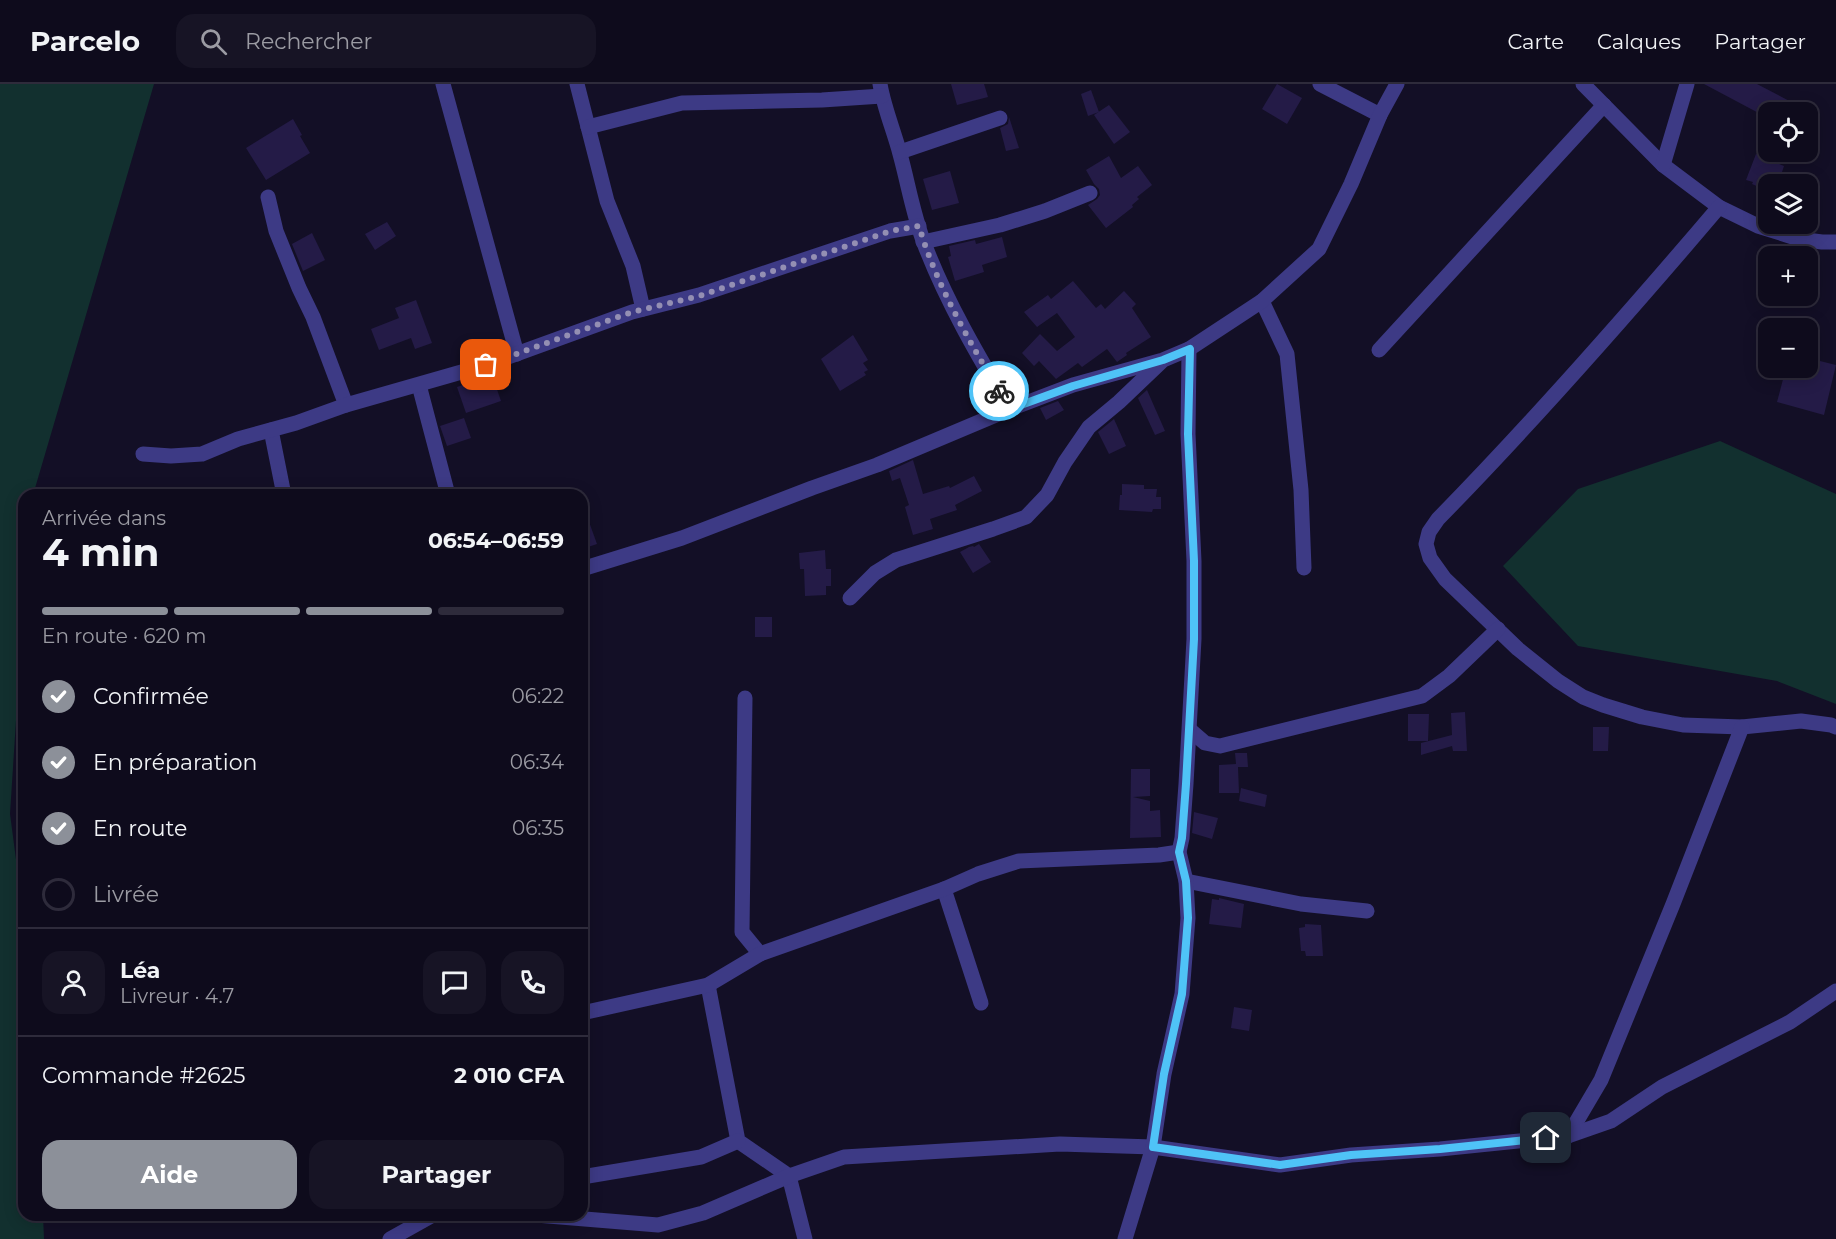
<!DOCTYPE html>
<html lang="fr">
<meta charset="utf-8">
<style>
:root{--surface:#0e0b1c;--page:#171425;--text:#f1f3f6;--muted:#9b9ba3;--line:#2e2b3b;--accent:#8c9099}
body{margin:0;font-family:Montserrat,sans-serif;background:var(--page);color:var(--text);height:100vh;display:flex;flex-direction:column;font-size:22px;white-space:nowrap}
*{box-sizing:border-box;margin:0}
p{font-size:20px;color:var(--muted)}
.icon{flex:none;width:33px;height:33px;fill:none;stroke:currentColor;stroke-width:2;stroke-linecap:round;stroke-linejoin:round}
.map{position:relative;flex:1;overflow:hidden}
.panel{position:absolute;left:18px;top:405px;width:570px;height:732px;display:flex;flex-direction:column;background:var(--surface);border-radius:18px;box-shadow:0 3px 15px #0003,0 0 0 2px var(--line)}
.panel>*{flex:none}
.controls{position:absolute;left:1758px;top:18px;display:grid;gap:12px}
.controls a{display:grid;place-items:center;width:60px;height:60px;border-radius:12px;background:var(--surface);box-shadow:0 3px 15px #0003,0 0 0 2px var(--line);font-size:30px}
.pin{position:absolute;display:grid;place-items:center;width:51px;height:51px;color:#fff;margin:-26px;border-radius:12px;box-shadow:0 3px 9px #0006}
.courier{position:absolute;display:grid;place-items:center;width:60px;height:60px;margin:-30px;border:4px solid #4fc3f7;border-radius:50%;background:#fff;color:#222;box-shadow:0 2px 8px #0007}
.overview em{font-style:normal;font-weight:700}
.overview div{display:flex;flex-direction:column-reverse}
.overview{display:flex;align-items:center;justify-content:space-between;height:102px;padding:0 24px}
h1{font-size:39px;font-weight:700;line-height:45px}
.bar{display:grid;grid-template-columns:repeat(4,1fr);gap:9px 6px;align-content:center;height:72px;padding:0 24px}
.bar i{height:8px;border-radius:4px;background:var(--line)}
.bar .current{background:var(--accent)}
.bar p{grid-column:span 4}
.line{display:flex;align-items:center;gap:15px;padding:0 24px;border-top:2px solid var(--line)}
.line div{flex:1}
.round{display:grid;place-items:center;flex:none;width:63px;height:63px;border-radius:18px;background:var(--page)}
ol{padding:0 24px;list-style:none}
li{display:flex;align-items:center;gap:18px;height:66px}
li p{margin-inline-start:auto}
li .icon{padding:6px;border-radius:50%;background:var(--accent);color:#fff;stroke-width:4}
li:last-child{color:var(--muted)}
li i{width:33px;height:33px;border:3px solid var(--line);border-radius:50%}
.cta{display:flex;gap:12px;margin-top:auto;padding:12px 24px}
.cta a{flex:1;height:69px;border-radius:18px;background:var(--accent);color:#fff;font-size:24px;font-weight:700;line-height:69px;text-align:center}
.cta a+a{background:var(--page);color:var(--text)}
header{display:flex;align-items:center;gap:36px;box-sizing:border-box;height:84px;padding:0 30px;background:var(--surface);border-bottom:2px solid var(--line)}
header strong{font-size:28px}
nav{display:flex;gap:33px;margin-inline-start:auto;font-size:21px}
.search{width:420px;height:54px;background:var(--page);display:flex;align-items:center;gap:15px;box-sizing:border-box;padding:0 21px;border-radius:18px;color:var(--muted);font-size:22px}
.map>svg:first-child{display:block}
.green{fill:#12302f}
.building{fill:#241b47}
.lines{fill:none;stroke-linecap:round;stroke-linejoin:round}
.minor{stroke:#3d3a85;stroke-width:15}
.done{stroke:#948fb3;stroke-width:6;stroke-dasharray:0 10.8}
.route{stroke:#4fc3f7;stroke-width:8}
</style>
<header>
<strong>Parcelo</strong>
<div class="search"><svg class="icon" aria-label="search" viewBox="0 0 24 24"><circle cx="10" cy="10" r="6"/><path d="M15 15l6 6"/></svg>Rechercher</div>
<nav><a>Carte</a><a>Calques</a><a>Partager</a></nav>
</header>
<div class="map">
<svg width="1836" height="1155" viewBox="0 0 1836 1155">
<rect width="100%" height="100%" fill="#130f26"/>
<g class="green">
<path d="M 0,0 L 154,0 L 33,411 L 24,411 L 17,621 L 10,730 L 24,836 L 24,1131 L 43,1131 L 44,1155 L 0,1155 Z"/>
<path d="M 1720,357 L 1836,410 L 1836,620 L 1777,597 L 1578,562 L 1503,482 L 1578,405 Z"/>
</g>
<g class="building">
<path d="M 951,0 L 984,0 L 988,13 L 957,21 Z"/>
<path d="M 1277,0 L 1302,14 L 1287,40 L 1262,25 Z"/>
<path d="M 1704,0 L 1757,0 L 1795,20 L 1791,28 L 1768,28 L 1768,34 Z"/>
<path d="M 1091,6 L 1099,28 L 1088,32 L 1081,10 Z"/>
<path d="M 1109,21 L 1130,48 L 1114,60 L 1094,31 Z"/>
<path d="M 1009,33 L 1019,64 L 1006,67 L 1000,44 L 1008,40 Z"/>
<path d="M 293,35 L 302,51 L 300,52 L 310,69 L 266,96 L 246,64 Z"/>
<path d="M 1756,70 L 1784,82 L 1778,100 L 1768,100 L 1768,107 L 1752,100 L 1753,98 L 1746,96 Z"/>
<path d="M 1109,72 L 1121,94 L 1138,82 L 1152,101 L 1137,113 L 1139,115 L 1132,121 L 1133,123 L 1106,144 L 1088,121 L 1097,115 L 1100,111 L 1099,105 L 1094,100 L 1086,86 Z"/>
<path d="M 950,87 L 959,119 L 932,126 L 923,95 Z"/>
<path d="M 387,138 L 396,152 L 375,166 L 365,150 Z"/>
<path d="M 312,149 L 325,176 L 303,187 L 292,160 Z"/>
<path d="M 1002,153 L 1007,173 L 982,181 L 984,188 L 955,197 L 948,173 L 951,172 L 949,162 L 975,156 L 976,160 Z"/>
<path d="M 1073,197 L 1096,224 L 1101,220 L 1105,225 L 1124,207 L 1136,220 L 1132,224 L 1151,253 L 1126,269 L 1127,271 L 1117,278 L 1107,265 L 1082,283 L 1078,279 L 1056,295 L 1039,277 L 1034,282 L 1022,269 L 1040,250 L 1057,267 L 1075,253 L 1057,229 L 1037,243 L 1024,228 L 1048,211 L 1051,215 Z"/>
<path d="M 416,216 L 432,259 L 415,265 L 411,254 L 379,266 L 371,245 L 399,234 L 395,224 Z"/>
<path d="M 853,251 L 868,276 L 863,279 L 868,286 L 864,288 L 866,291 L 840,307 L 821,275 Z"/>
<path d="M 1808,274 L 1836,281 L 1824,331 L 1777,318 L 1786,284 L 1808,284 Z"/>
<path d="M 492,291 L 501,317 L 466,329 L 457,303 Z"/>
<path d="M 1147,306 L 1165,347 L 1155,351 L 1138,314 Z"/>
<path d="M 1058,317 L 1064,326 L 1046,336 L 1040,324 Z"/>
<path d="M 464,334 L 471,354 L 447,362 L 440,342 Z"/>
<path d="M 1114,335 L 1126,362 L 1109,370 L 1098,348 Z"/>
<path d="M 913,376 L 923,410 L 949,402 L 950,404 L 974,392 L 982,407 L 955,421 L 957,426 L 930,435 L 933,445 L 913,451 L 905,423 L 909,421 L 900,394 L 892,397 L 889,387 Z"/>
<path d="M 1122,400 L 1144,401 L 1144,405 L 1157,405 L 1156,413 L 1161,413 L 1161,425 L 1153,425 L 1152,428 L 1119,426 L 1120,411 L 1122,411 Z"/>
<path d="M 582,424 L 584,424 L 597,460 L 582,465 Z"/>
<path d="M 979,460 L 991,478 L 973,489 L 960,468 L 969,463 L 973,462 L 974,463 Z"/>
<path d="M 825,466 L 826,485 L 831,485 L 831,502 L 826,502 L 826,511 L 805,512 L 804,485 L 800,485 L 799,469 Z"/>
<rect x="755" y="533" width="17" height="20"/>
<path d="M 1465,628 L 1467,667 L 1453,667 L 1452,662 L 1421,671 L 1421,659 L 1452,651 L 1451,629 Z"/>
<path d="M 1408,630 L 1429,630 L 1428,657 L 1408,657 Z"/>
<path d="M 1593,643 L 1609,643 L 1608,667 L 1593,667 Z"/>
<path d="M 1235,669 L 1247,669 L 1248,683 L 1238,683 L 1239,709 L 1219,709 L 1219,681 L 1236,680 Z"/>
<path d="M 1131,685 L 1150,685 L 1150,712 L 1133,713 L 1150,717 L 1150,727 L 1160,726 L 1161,753 L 1130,754 Z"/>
<path d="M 1241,704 L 1267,711 L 1265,723 L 1239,717 Z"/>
<path d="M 1194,728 L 1218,734 L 1212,755 L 1192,749 Z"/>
<path d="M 1219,814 L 1244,820 L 1241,844 L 1209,840 L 1212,815 L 1219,816 Z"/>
<path d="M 1305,840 L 1321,841 L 1323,872 L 1306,872 L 1305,867 L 1301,867 L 1299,844 L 1305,843 Z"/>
<path d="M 1234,923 L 1252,926 L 1249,947 L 1231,944 Z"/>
</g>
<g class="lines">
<g class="minor">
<path d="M 443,0 L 517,270"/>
<path d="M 577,0 L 607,117 L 633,182 L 643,225"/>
<path d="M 880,0 C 884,24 894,47 900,70 C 908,99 913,130 924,159 C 946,217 978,272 1010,325"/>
<path d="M 1320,0 L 1380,31"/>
<path d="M 1583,0 L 1663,81 L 1719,123 L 1758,142 L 1799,155 L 1822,158 L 1836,158"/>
<path d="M 588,43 L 682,19 L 822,16 L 882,12"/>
<path d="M 900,68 L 1000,34"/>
<path d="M 1663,81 L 1687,0"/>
<path d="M 268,113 L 276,147 L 299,204 L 313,233 L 346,321"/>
<path d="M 1719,123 C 1628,230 1536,335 1438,435 L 1429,448 L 1426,460 L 1430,474 L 1445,495 L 1518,565 L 1558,597 L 1583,613 L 1603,621 L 1642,633 L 1683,641 L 1742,643 L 1801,637 L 1831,641 L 1836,643"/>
<path d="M 923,158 L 1000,141 L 1045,127 L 1090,109"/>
<path d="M 1262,217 L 1287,270 L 1301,406 L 1304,484"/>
<path d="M 1379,266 L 1604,21"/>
<path d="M 419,301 L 448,411"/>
<path d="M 271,346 L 284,411"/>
<path d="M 143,370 L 171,372 L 202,370 L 238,355 L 296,339 L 346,321 L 486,281 L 632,228 L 699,211 L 890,147 L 919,142"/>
<path d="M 582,485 L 682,454 L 812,404 L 877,381 L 1010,325 L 1073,301 L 1163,276 L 1189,265 L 1262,217 L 1319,165 L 1351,100 L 1380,31 L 1397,0"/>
<path d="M 850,514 L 875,489 L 896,476 L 993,445 L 1026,433 L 1047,411 L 1065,378 L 1089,343 L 1119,318 L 1161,278"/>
<path d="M 745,614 L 742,848 L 760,870"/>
<path d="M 1190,646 L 1205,659 L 1220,662 L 1422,612 L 1449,592 L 1498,545"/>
<path d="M 1186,797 L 1301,820 L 1367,827"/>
<path d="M 944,805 L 981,919"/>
<path d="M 708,901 L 738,1057 L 789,1092 L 805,1155"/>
<path d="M 582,929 L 708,901 L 760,870 L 944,805 L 978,790 L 1019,777 L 1159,771 L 1179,768"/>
<path d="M 1568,1052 L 1601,996 L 1673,820 L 1742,643"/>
<path d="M 582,1093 L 701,1073 L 738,1057"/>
<path d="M 536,1131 L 658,1141 L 703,1129 L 789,1092 L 844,1073 L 1060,1060 L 1153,1063 L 1280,1081 L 1351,1071 L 1440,1065 L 1568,1052 L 1611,1037 L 1662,1003 L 1790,938 L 1836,907"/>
<path d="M 390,1155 L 433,1131"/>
<path d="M 1125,1155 L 1153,1063 L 1164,990 L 1182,910 L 1188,834 L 1186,797 L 1179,768 L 1182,754 L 1186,700 L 1194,555 L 1194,477 L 1188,350 L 1189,265"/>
</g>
</g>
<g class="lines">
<path class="done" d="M 486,281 L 632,228 L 699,212 L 891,147 L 919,142 C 935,198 969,257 999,307"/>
<path class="route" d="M 999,307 L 1010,325 L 1073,302 L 1163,276 L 1190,265 L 1188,350 L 1194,477 L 1194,555 L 1186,700 L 1182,754 L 1179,768 L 1186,797 L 1188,834 L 1182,910 L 1164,990 L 1153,1063 L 1280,1081 L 1351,1071 L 1440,1065 L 1546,1054"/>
</g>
</svg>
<div class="controls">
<a><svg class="icon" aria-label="locate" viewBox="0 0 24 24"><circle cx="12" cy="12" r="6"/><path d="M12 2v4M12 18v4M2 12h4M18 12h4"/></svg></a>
<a><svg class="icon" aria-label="layers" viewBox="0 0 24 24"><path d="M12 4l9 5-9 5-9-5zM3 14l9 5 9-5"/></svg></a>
<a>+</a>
<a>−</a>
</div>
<div class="pin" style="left:486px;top:281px;background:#ea580c"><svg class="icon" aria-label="bag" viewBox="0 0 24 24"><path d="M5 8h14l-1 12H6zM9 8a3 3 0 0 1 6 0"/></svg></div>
<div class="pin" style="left:1546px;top:1054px;background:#1f2937"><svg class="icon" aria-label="home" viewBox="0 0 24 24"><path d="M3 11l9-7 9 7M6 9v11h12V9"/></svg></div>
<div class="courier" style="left:999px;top:307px"><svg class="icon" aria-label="bike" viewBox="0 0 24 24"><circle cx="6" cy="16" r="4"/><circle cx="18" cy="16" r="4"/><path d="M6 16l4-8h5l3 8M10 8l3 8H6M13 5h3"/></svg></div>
<section class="panel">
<div class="overview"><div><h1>4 min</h1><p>Arrivée dans</p></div><em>06:54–06:59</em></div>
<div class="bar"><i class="current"></i><i class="current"></i><i class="current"></i><i></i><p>En route · 620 m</p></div>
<ol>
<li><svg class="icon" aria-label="check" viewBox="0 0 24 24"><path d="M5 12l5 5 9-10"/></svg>Confirmée<p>06:22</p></li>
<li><svg class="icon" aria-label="check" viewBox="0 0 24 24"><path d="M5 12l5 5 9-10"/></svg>En préparation<p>06:34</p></li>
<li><svg class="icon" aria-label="check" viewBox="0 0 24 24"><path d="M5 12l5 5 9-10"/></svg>En route<p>06:35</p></li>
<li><i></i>Livrée</li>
</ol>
<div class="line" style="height:108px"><a class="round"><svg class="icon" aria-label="person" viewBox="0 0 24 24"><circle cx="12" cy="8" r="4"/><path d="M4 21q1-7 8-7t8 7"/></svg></a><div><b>Léa</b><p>Livreur · 4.7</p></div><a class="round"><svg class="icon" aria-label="chat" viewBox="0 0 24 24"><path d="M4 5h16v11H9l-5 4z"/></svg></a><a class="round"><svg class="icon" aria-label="phone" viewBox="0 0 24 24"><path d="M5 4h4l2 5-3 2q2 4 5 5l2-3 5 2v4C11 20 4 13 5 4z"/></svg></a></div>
<div class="line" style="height:78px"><div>Commande #2625</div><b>2 010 CFA</b></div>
<div class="cta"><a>Aide</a><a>Partager</a></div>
</section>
</div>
